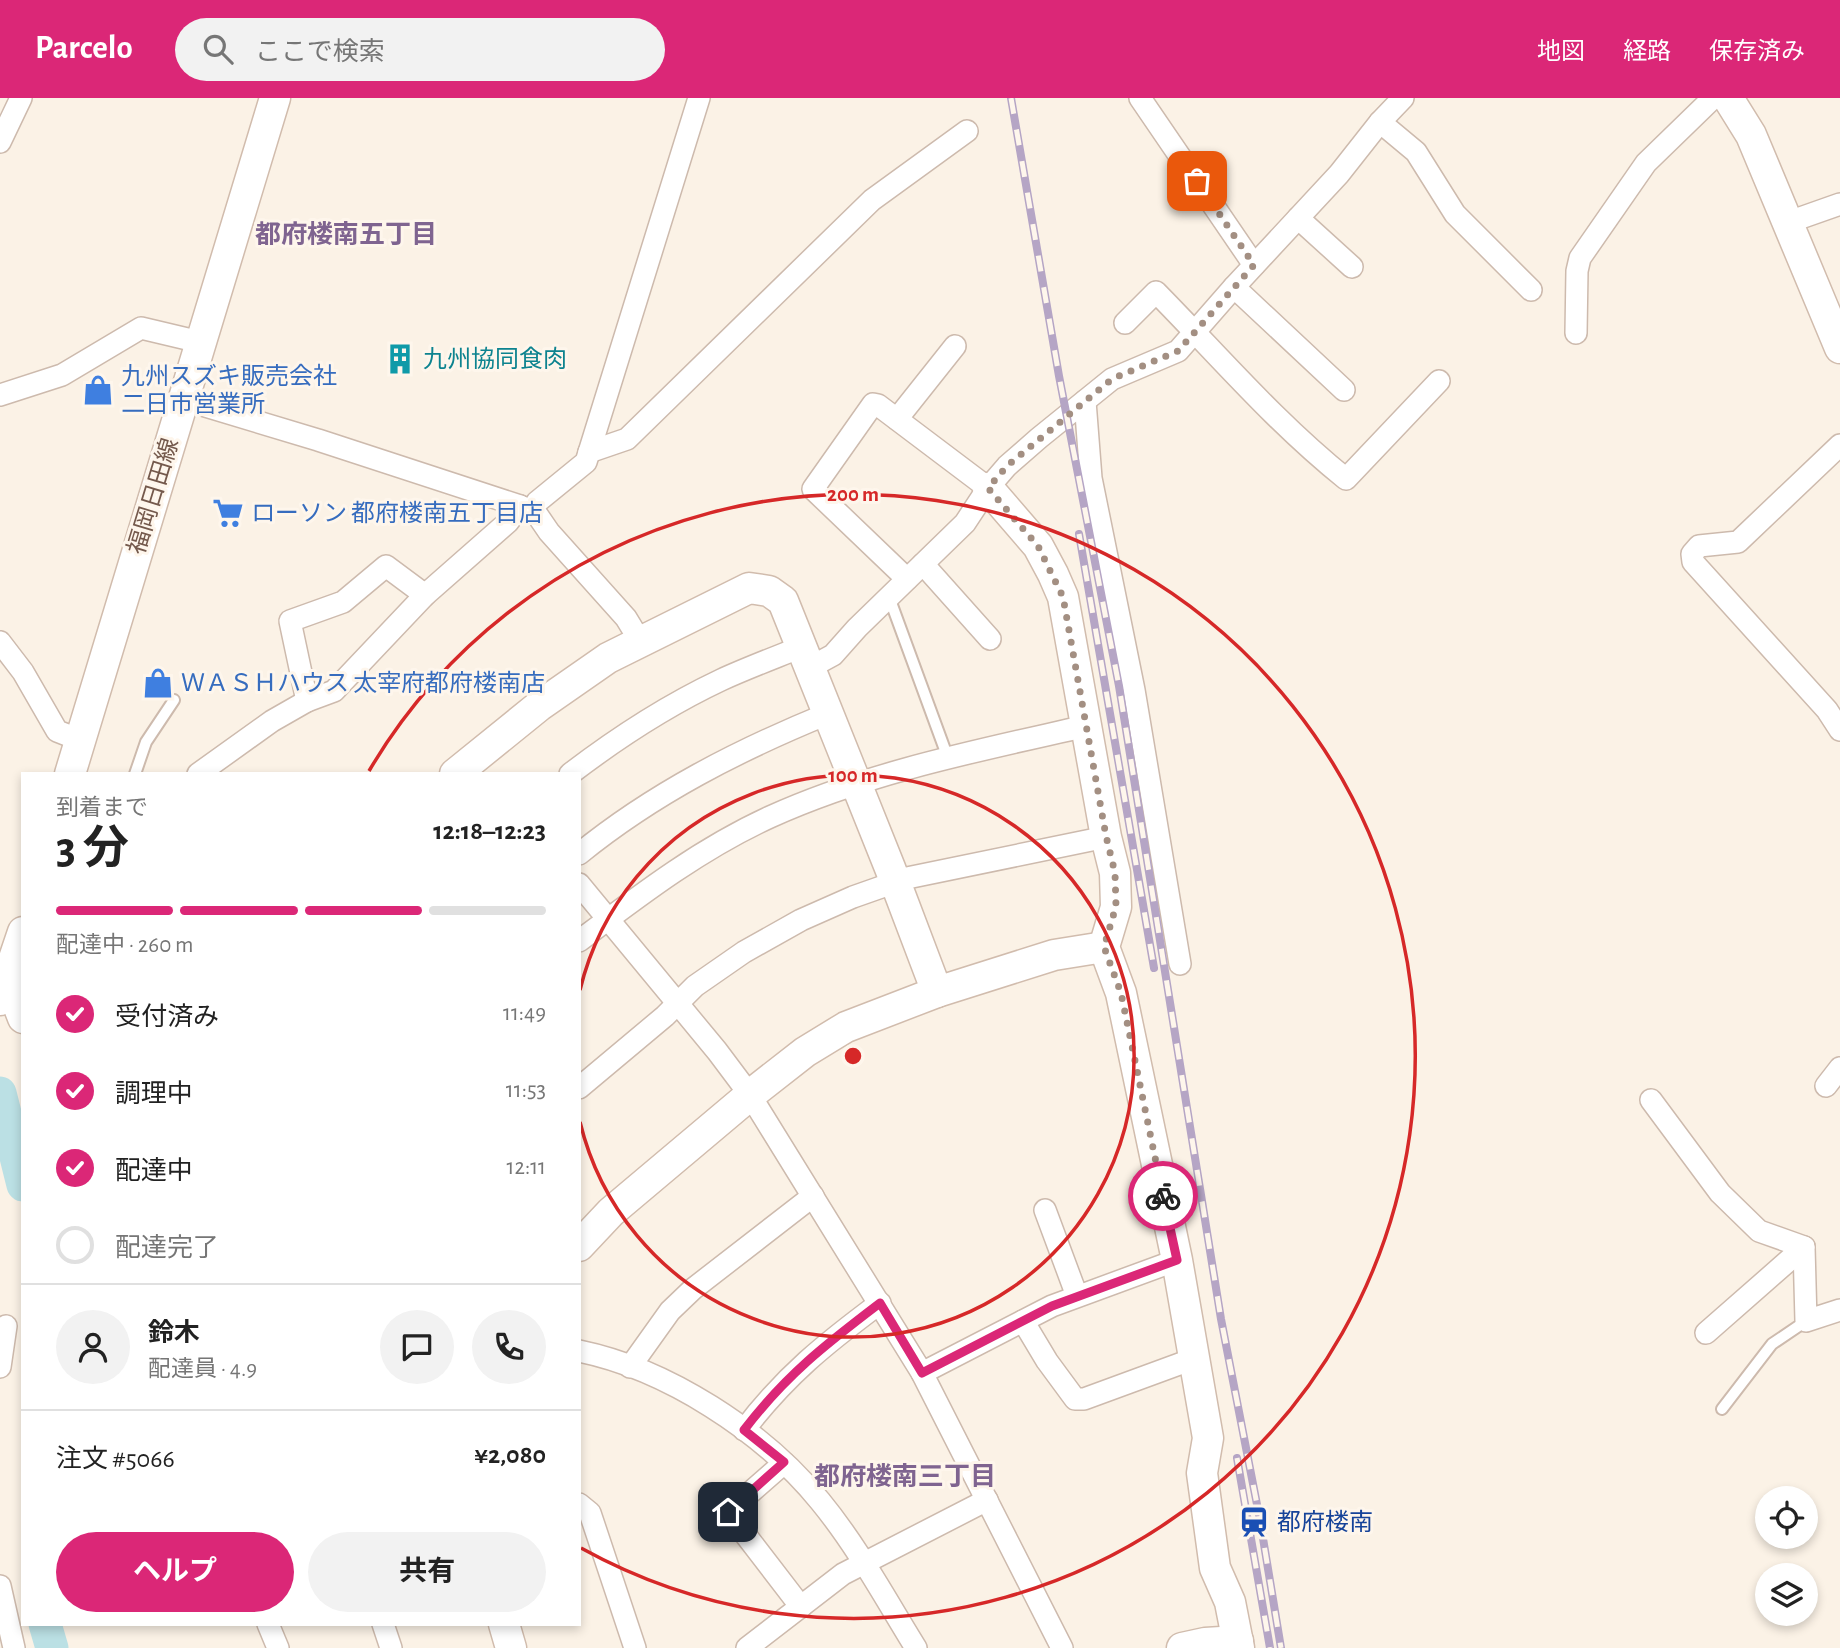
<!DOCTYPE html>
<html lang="ja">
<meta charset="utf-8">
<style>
:root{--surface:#fff;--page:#f2f2f2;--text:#222;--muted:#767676;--line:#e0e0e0;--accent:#db2777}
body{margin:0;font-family:"Alegreya Sans","Noto Sans JP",sans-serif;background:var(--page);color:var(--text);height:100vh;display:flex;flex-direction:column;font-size:26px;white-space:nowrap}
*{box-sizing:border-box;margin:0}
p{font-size:23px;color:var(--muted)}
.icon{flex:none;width:38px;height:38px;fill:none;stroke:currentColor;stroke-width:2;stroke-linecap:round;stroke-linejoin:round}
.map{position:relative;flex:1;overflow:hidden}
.drawer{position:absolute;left:21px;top:674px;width:560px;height:854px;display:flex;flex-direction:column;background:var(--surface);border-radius:0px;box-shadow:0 4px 10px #0003}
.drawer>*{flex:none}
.fabs{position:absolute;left:1755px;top:1388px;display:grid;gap:14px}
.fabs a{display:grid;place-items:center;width:63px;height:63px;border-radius:50%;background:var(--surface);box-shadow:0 4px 10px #0003;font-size:35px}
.pin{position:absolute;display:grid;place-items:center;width:60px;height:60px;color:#fff;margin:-30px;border-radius:14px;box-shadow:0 4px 10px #0006}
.courier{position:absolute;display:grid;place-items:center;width:70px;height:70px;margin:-35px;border:5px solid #db2777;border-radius:50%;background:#fff;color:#222;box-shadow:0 2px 9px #0007}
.summary em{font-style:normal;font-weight:700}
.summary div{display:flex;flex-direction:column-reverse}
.summary{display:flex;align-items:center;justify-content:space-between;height:119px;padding:0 35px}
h1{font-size:46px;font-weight:700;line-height:52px}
.bar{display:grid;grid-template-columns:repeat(4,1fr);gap:10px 7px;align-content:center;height:84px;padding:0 35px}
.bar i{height:9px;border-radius:5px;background:var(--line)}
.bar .on{background:var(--accent)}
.bar p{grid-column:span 4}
.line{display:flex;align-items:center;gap:18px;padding:0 35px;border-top:2px solid var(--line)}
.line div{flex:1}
.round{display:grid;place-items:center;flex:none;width:74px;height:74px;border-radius:37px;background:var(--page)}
ol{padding:0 35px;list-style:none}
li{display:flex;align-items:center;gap:21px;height:77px}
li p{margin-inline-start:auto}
li .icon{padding:7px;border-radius:50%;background:var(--accent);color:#fff;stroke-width:4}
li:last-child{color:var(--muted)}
li i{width:38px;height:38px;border:4px solid var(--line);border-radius:50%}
.action{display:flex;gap:14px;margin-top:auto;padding:14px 35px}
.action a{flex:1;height:80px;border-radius:42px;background:var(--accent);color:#fff;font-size:28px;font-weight:700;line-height:80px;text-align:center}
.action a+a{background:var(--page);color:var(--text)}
header{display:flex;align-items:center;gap:42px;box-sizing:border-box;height:98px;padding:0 35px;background:var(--accent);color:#fff}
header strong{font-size:33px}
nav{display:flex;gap:38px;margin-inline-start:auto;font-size:24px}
.search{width:490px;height:63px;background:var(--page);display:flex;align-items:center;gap:18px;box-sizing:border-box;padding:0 24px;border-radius:38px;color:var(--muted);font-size:26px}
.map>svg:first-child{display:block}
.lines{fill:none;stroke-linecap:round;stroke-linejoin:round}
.river{stroke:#bbe0e4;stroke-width:33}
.lane-casing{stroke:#cdbaad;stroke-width:14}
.street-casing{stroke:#cdbaad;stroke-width:24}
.secondary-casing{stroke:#d1bcad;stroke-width:33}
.lane{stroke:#fff;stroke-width:10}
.street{stroke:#fff;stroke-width:21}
.secondary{stroke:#fff;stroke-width:30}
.rail-casing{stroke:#b5a5c5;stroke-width:8}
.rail{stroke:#fef6ec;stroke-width:5;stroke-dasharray:16;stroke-linecap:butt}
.done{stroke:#a38f82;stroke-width:7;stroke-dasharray:0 12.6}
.route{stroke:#db2777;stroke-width:9}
.ring{fill:none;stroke:#d62828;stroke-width:3.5}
.labels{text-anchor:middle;stroke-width:6;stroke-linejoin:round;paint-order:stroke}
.culture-label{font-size:24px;fill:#0d838f;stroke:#fef6ec;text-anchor:start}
.shop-label{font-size:24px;fill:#366cbe;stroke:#fef6ec;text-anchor:start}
.street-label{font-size:24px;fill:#74594c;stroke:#fef6ec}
.transit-label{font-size:24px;fill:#164399;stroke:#fef6ec;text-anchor:start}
.neighbourhood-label{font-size:26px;font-weight:bold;fill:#7f6490;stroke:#fef6ec}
.centre{fill:#d62828;stroke:#fef6ec;stroke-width:3.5}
.ring-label{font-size:21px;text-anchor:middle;font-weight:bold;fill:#d62828;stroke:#fef6ec;stroke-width:6;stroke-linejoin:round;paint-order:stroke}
</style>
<header>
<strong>Parcelo</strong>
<div class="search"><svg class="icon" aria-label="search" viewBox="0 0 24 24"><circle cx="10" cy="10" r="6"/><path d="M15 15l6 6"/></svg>ここで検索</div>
<nav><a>地図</a><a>経路</a><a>保存済み</a></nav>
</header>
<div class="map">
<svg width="1840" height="1550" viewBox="0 0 1840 1550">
<rect width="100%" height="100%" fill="#fbf2e6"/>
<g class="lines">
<g class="river">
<path d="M 0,995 L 23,1087"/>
<path d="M 45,1526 L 52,1550"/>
</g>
<g class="lane-casing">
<g id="lane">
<path d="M 889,499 L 948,660"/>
<path d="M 135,676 L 146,644 L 174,602"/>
<path d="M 1722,1311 L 1772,1246 L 1806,1223"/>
</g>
</g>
<g class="street-casing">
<g id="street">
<path d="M 1140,0 L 1254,167"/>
<path d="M 1380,24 L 1416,54 L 1455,116 L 1531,192"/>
<path d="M 0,44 L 21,0"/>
<path d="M 1298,120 L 1352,169"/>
<path d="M 1789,124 L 1840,106"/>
<path d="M 1234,189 L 1344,292"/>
<path d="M 1125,225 L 1156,194 C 1219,258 1276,325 1346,381 L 1439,283"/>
<path d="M 1576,235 L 1577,173 L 1580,160 L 1646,65 L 1713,0"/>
<path d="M 0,297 L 62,277 L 141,230 L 200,244"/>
<path d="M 182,301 L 318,342 L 520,408 L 536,415 L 549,434 L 626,520 L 640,543"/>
<path d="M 1085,303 L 1091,380 L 1134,592 L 1180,866"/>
<path d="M 897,321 L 955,248"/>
<path d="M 1840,347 L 1738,444 L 1699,448 L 1692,456 L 1693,464 L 1827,612 L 1840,632"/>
<path d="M 589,354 L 627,341 L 872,102 L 967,33"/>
<path d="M 531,413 L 537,404 L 586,364 L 699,0"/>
<path d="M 923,466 L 990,541"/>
<path d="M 907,481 L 813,391 L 873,306 L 878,307 L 988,390"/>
<path d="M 0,544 L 23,574 L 57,633 L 80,642"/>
<path d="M 809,570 L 833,557 L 857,530 L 965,425 L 988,390 L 1007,368 L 1039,340 L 1112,281 L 1178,253 L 1234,189 L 1339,76 L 1380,24 L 1403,0"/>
<path d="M 307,603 L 290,523 L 343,504 L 386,468 L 425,497"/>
<path d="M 198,676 L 272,623 L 307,603 L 334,593 L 425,497 L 508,424 L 520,408"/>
<path d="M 570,676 C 617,640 668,607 721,582 C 747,570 774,560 801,549"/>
<path d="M 579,756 C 654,695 739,652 827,616"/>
<path d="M 579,786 L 717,953 L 750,997 L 922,1275 L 1062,1550"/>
<path d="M 579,843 C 640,797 700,751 770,719 C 869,674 981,652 1086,628"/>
<path d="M 1826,988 L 1840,970"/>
<path d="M 579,990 L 665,918 L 695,888 L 744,854 L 801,822 L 853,799 L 907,780 L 1106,739"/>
<path d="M 1651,1002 L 1720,1095 L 1759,1133 L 1804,1149 L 1806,1223 L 1840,1212"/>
<path d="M 1045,1112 L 1077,1198"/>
<path d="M 1023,1223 L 1047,1263 L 1075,1301 L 1084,1301 L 1193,1261"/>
<path d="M 1706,1235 L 1804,1149"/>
<path d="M 579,1253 C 667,1271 763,1333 820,1403 C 857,1448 885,1500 916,1550"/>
<path d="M 0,1269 L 6,1228"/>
<path d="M 630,1269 L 670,1213 L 693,1191 L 813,1098"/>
<path d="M 922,1275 L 1052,1208 L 1177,1162"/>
<path d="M 744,1332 C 786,1277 825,1246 880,1205"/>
<path d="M 784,1365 L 728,1414 L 801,1509"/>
<path d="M 579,1406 L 590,1415 L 635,1550"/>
<path d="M 0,1488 L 14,1550"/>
<path d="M 268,1526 L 278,1550"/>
<path d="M 383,1526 L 391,1550"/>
<path d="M 747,1550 L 843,1476 L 987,1402"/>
</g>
</g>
<g class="secondary-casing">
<g id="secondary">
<path d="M 1728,0 L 1751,37 L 1840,250"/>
<path d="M 988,390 L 1038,448 L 1053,476 L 1063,499 L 1106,739 L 1115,775 L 1116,809 L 1104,849 L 1121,895 L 1177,1162 L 1208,1340 L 1202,1375 L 1215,1470 L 1230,1504 L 1239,1550"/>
<path d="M 70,676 L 275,0"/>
<path d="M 455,676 L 539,608 L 608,560 L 749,490 L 769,493 L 783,503 L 890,770 L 937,894"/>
<path d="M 7,878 L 23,920"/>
<path d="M 0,902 L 23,834"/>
<path d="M 579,1148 L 611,1114 L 750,997 L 805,954 L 846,929 L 937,894 L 1054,857 L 1104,849"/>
<path d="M 504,1526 L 511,1550"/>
<path d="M 1182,1550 L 1205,1545 L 1238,1543"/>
</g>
</g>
<use href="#lane" class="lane"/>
<use href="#street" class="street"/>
<use href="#secondary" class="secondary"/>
<g class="rail-casing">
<g id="rail">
<path d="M 1011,0 L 1059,278 L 1119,588 L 1221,1221 L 1260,1422 L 1281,1550"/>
<path d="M 1079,436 L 1154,870"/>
<path d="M 1237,1360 L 1270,1550"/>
</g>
</g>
<use href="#rail" class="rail"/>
</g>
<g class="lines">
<path class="done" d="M 1163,1098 L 1121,895 L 1104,849 L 1116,808 L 1115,775 L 1106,738 L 1063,499 L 1038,448 L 988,390 L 1007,368 L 1112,281 L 1178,253 L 1254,167 L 1197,83"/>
<path class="route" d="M 728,1414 L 784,1364 L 744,1332 C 786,1277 826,1246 880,1205 L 922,1275 L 1052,1208 L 1177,1162 L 1163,1098"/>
</g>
<g class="ring">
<path d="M580 892A281 281 0 1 1 580 1024"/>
<path d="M369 673A562 562 0 1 1 581 1450"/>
</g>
<defs>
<g id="building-bare" transform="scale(2.415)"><path d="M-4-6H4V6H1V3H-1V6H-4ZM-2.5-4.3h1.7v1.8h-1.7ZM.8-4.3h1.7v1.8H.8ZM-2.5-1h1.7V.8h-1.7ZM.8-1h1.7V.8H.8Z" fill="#0f9aa8" stroke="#fef6ec" stroke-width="2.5" paint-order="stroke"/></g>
<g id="shop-bare" transform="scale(2.415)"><path d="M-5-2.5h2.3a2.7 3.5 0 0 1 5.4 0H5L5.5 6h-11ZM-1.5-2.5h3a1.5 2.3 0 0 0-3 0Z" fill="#3f7fe0" stroke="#fef6ec" stroke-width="2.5" paint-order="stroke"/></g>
<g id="supermarket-bare" transform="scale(2.415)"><path d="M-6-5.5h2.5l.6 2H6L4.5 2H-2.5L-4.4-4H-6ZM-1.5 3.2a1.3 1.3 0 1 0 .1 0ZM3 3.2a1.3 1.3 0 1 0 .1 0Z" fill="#3f7fe0" stroke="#fef6ec" stroke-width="2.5" paint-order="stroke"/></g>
<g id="station-bare" transform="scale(2.415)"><path d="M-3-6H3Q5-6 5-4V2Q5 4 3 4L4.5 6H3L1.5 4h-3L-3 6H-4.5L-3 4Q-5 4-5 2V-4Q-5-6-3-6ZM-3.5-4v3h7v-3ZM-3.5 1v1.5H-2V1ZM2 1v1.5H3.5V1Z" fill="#1a4fb4" stroke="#fef6ec" stroke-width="2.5" paint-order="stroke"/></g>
</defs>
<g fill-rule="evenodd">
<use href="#building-bare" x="400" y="261"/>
<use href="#shop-bare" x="98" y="292"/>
<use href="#supermarket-bare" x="228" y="415"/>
<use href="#shop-bare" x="158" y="585"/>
<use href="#station-bare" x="1254" y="1424"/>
</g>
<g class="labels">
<g class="culture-label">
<text x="423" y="269">九州協同食肉</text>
</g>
<g class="shop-label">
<text x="121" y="286">九州スズキ販売会社<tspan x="121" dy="28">二日市営業所</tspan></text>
<text x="251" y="423">ローソン 都府楼南五丁目店</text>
<text x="181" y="593">ＷＡＳＨハウス 太宰府都府楼南店</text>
</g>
<g class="street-label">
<text transform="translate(153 398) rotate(-73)" y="8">福岡日田線</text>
</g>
<g class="transit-label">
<text x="1277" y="1432">都府楼南</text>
</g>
<g class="neighbourhood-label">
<text x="346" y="145">都府楼南五丁目</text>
<text x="905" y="1387">都府楼南三丁目</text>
</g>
</g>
<circle cx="853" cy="958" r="10" class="centre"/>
<g class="ring-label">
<text x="853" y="403">200 m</text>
<text x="853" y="684">100 m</text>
</g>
</svg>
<div class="fabs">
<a><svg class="icon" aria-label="locate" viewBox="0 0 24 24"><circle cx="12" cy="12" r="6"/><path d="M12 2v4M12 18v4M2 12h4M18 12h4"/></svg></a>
<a><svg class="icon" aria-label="layers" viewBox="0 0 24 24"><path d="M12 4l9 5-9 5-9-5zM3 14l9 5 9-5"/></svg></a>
</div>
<div class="pin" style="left:1197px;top:83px;background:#ea580c"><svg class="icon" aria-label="bag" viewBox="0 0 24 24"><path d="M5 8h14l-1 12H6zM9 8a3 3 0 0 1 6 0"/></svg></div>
<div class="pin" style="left:728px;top:1414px;background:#1f2937"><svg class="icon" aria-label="home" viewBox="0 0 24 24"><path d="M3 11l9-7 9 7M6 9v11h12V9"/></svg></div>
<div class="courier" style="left:1163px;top:1098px"><svg class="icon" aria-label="bike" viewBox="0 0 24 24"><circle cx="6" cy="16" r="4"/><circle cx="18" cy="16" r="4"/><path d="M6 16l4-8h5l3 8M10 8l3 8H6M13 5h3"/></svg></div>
<section class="drawer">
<div class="summary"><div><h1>3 分</h1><p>到着まで</p></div><em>12:18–12:23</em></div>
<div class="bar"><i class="on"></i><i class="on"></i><i class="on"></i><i></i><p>配達中 · 260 m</p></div>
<ol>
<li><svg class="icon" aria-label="check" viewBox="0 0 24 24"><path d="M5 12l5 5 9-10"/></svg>受付済み<p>11:49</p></li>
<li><svg class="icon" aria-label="check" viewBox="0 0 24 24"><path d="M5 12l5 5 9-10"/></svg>調理中<p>11:53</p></li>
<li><svg class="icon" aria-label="check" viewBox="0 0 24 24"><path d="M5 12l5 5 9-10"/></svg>配達中<p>12:11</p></li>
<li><i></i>配達完了</li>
</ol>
<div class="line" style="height:126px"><a class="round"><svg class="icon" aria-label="person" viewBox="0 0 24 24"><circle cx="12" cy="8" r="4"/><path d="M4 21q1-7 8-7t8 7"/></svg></a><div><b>鈴木</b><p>配達員 · 4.9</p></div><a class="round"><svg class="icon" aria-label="chat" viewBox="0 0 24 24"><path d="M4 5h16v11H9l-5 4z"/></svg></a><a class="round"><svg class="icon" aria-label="phone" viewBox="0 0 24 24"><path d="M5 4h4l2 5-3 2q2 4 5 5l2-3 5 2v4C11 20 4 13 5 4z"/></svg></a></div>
<div class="line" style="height:91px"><div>注文 #5066</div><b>¥2,080</b></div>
<div class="action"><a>ヘルプ</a><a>共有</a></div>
</section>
</div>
